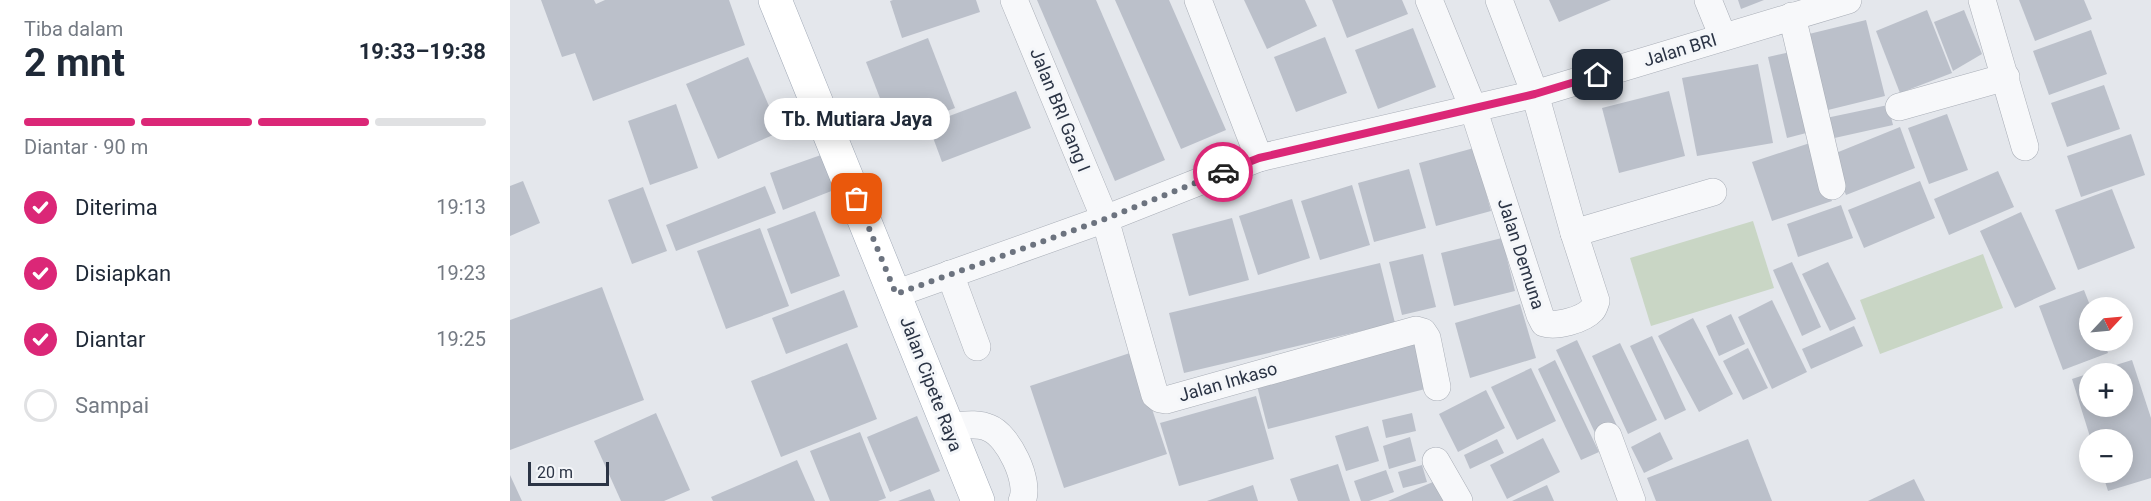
<!DOCTYPE html>
<html lang="id">
<meta charset="utf-8">
<style>
:root{--surface:#fff;--page:#f6f6f7;--text:#1f2937;--muted:#747a83;--line:#e0e1e3;--accent:#db2777}
body{margin:0;font-family:Roboto,sans-serif;background:var(--page);color:var(--text);height:100vh;display:flex;flex-direction:column;font-size:22px;white-space:nowrap}
*{box-sizing:border-box;margin:0}
p{font-size:20px;color:var(--muted)}
.icon{flex:none;width:33px;height:33px;fill:none;stroke:currentColor;stroke-width:2;stroke-linecap:round;stroke-linejoin:round}
.map{position:relative;flex:1;overflow:hidden}
.side{display:flex;flex-direction:column;background:var(--surface);width:510px}
.side>*{flex:none}
.needle{width:39px;rotate:64deg}
.buttons{position:absolute;left:1569px;top:297px;display:grid;gap:12px}
.buttons a{display:grid;place-items:center;width:54px;height:54px;border-radius:50%;background:var(--surface);box-shadow:0 3px 15px #0003;font-size:30px}
.scale{position:absolute;left:18px;bottom:15px;width:81px;box-sizing:border-box;padding-left:6px;border:3px solid #2b3445;border-top:0;font-size:16px;line-height:21px;white-space:nowrap;color:#2b3445;-webkit-text-stroke:4px #f4f6f9;paint-order:stroke}
.pin{position:absolute;display:grid;place-items:center;width:51px;height:51px;color:#fff;margin:-26px;border-radius:12px;box-shadow:0 3px 9px #0006}
.courier{position:absolute;display:grid;place-items:center;width:60px;height:60px;margin:-30px;border:4px solid #db2777;border-radius:50%;background:#fff;color:#222;box-shadow:0 2px 8px #0007}
.bubble{position:absolute;height:42px;border-radius:21px;background:var(--surface);box-shadow:0 3px 15px #0003;font-size:20px;font-weight:700;line-height:42px;text-align:center}
.headline em{font-style:normal;font-weight:700}
.headline div{display:flex;flex-direction:column-reverse}
.headline{display:flex;align-items:center;justify-content:space-between;height:102px;padding:0 24px}
h1{font-size:39px;font-weight:700;line-height:45px}
.bar{display:grid;grid-template-columns:repeat(4,1fr);gap:9px 6px;align-content:center;height:72px;padding:0 24px}
.bar i{height:8px;border-radius:4px;background:var(--line)}
.bar .on{background:var(--accent)}
.bar p{grid-column:span 4}
ol{padding:0 24px;list-style:none}
li{display:flex;align-items:center;gap:18px;height:66px}
li p{margin-inline-start:auto}
li .icon{padding:6px;border-radius:50%;background:var(--accent);color:#fff;stroke-width:4}
li:last-child{color:var(--muted)}
li i{width:33px;height:33px;border:3px solid var(--line);border-radius:50%}
main{display:flex;flex:1;min-height:0}
.map>svg:first-child{display:block}
.pitch{fill:#c9d6c5}
.building{fill:#bbc0ca}
.lines{fill:none;stroke-linecap:round;stroke-linejoin:round}
.minor-casing{stroke:#a9aeb7;stroke-width:28}
.major-casing{stroke:#a3abb8;stroke-width:34}
.minor{stroke:#f7f8fa;stroke-width:27}
.major{stroke:#fff;stroke-width:33}
.done{stroke:#6c737f;stroke-width:6;stroke-dasharray:0 10.8}
.route{stroke:#db2777;stroke-width:8}
.labels{text-anchor:middle;stroke-width:6;stroke-linejoin:round;paint-order:stroke}
.street-label{font-size:18px;fill:#2b3445;stroke:#f4f6f9}
</style>
<main>
<section class="side">
<div class="headline"><div><h1>2 mnt</h1><p>Tiba dalam</p></div><em>19:33–19:38</em></div>
<div class="bar"><i class="on"></i><i class="on"></i><i class="on"></i><i></i><p>Diantar · 90 m</p></div>
<ol>
<li><svg class="icon" aria-label="check" viewBox="0 0 24 24"><path d="M5 12l5 5 9-10"/></svg>Diterima<p>19:13</p></li>
<li><svg class="icon" aria-label="check" viewBox="0 0 24 24"><path d="M5 12l5 5 9-10"/></svg>Disiapkan<p>19:23</p></li>
<li><svg class="icon" aria-label="check" viewBox="0 0 24 24"><path d="M5 12l5 5 9-10"/></svg>Diantar<p>19:25</p></li>
<li><i></i>Sampai</li>
</ol>
</section>
<div class="map">
<svg width="1641" height="501" viewBox="0 0 1641 501">
<rect width="100%" height="100%" fill="#e4e7ec"/>
<g class="pitch">
<path d="M 1243,221 L 1264,288 L 1141,326 L 1120,258 Z"/>
<path d="M 1473,254 L 1493,308 L 1370,354 L 1350,300 Z"/>
</g>
<g class="building">
<path d="M 31,0 L 84,0 L 86,4 L 95,0 L 219,0 L 235,45 L 83,101 L 65,53 L 52,57 Z"/>
<path d="M 383,0 L 466,0 L 470,12 L 392,38 L 380,1 Z"/>
<path d="M 527,0 L 586,0 L 655,160 L 605,181 Z"/>
<path d="M 605,0 L 659,0 L 716,130 L 671,149 Z"/>
<path d="M 734,0 L 795,0 L 807,26 L 757,49 Z"/>
<path d="M 822,0 L 892,0 L 898,14 L 837,38 Z"/>
<path d="M 1039,0 L 1101,0 L 1049,22 Z"/>
<path d="M 1228,0 L 1254,0 L 1231,9 Z"/>
<path d="M 1509,0 L 1574,0 L 1582,19 L 1525,41 Z"/>
<path d="M 1417,10 L 1442,73 L 1390,93 L 1366,31 Z"/>
<path d="M 1454,10 L 1472,54 L 1443,71 L 1424,22 Z"/>
<path d="M 1356,20 L 1375,96 L 1318,110 L 1299,34 Z"/>
<path d="M 903,28 L 926,87 L 868,109 L 845,50 Z"/>
<path d="M 1581,30 L 1597,74 L 1539,95 L 1523,51 Z"/>
<path d="M 815,37 L 837,93 L 786,112 L 764,57 Z"/>
<path d="M 418,38 L 445,108 L 383,132 L 356,62 Z"/>
<path d="M 1285,51 L 1304,131 L 1277,138 L 1258,57 Z"/>
<path d="M 238,57 L 270,132 L 208,159 L 176,84 Z"/>
<path d="M 1248,64 L 1263,143 L 1187,156 L 1172,78 Z"/>
<path d="M 1594,85 L 1610,129 L 1557,147 L 1541,103 Z"/>
<path d="M 506,91 L 521,128 L 432,162 L 418,124 Z"/>
<path d="M 1159,91 L 1175,156 L 1109,173 L 1092,108 Z"/>
<path d="M 166,104 L 188,168 L 140,185 L 118,121 Z"/>
<path d="M 1378,105 L 1383,125 L 1320,139 L 1316,118 Z"/>
<path d="M 1437,114 L 1458,170 L 1419,184 L 1398,128 Z"/>
<path d="M 1390,127 L 1405,168 L 1336,195 L 1321,155 Z"/>
<path d="M 1621,134 L 1635,175 L 1571,197 L 1557,156 Z"/>
<path d="M 1303,142 L 1322,201 L 1262,221 L 1242,162 Z"/>
<path d="M 964,148 L 981,211 L 926,226 L 909,163 Z"/>
<path d="M 311,155 L 324,190 L 273,210 L 260,173 Z"/>
<path d="M 899,169 L 916,228 L 864,242 L 848,183 Z"/>
<path d="M 1488,171 L 1504,207 L 1439,235 L 1424,199 Z"/>
<path d="M 13,181 L 30,223 L 0,236 L 0,186 Z"/>
<path d="M 1410,181 L 1425,218 L 1354,248 L 1338,210 Z"/>
<path d="M 842,185 L 860,245 L 810,260 L 791,201 Z"/>
<path d="M 255,186 L 266,213 L 166,251 L 156,225 Z"/>
<path d="M 133,187 L 157,251 L 122,264 L 98,200 Z"/>
<path d="M 1602,189 L 1625,248 L 1568,270 L 1545,210 Z"/>
<path d="M 782,199 L 800,258 L 748,275 L 729,216 Z"/>
<path d="M 1331,205 L 1343,238 L 1288,257 L 1277,224 Z"/>
<path d="M 305,211 L 330,276 L 281,294 L 257,229 Z"/>
<path d="M 1511,212 L 1546,289 L 1505,308 L 1470,231 Z"/>
<path d="M 722,218 L 739,280 L 679,296 L 662,234 Z"/>
<path d="M 250,228 L 279,306 L 216,329 L 187,251 Z"/>
<path d="M 992,238 L 1005,291 L 944,306 L 931,253 Z"/>
<path d="M 913,254 L 926,307 L 892,315 L 879,262 Z"/>
<path d="M 1282,262 L 1311,327 L 1292,336 L 1263,270 Z"/>
<path d="M 1318,262 L 1346,319 L 1320,331 L 1292,274 Z"/>
<path d="M 870,263 L 885,323 L 674,373 L 659,313 Z"/>
<path d="M 92,287 L 134,400 L 0,450 L 0,320 Z"/>
<path d="M 334,290 L 348,327 L 276,354 L 262,318 Z"/>
<path d="M 1574,290 L 1581,308 L 1580,340 L 1593,340 L 1598,353 L 1553,370 L 1529,306 Z"/>
<path d="M 1262,300 L 1297,372 L 1262,389 L 1228,317 Z"/>
<path d="M 1010,304 L 1026,358 L 960,378 L 945,323 Z"/>
<path d="M 1221,314 L 1235,344 L 1209,356 L 1196,326 Z"/>
<path d="M 1183,318 L 1223,394 L 1189,412 L 1148,336 Z"/>
<path d="M 1344,326 L 1353,346 L 1301,369 L 1292,349 Z"/>
<path d="M 1142,336 L 1176,410 L 1155,420 L 1120,346 Z"/>
<path d="M 911,340 L 923,387 L 758,429 L 746,382 Z"/>
<path d="M 1067,340 L 1107,426 L 1086,435 L 1046,350 Z"/>
<path d="M 337,343 L 367,419 L 271,457 L 241,381 Z"/>
<path d="M 1110,343 L 1147,420 L 1118,434 L 1082,356 Z"/>
<path d="M 1238,348 L 1258,388 L 1233,400 L 1213,361 Z"/>
<path d="M 623,352 L 657,454 L 554,488 L 520,386 Z"/>
<path d="M 1045,360 L 1089,452 L 1071,460 L 1028,369 Z"/>
<path d="M 1622,360 L 1641,418 L 1641,478 L 1598,491 L 1592,472 L 1612,472 L 1612,440 L 1581,440 L 1562,379 L 1580,373 L 1580,406 L 1612,406 L 1612,374 L 1580,373 Z"/>
<path d="M 1021,368 L 1046,421 L 1007,440 L 981,387 Z"/>
<path d="M 976,390 L 995,428 L 948,452 L 929,414 Z"/>
<path d="M 746,396 L 764,459 L 669,486 L 650,423 Z"/>
<path d="M 146,413 L 180,490 L 154,501 L 111,501 L 84,441 Z"/>
<path d="M 902,413 L 906,431 L 876,438 L 872,420 Z"/>
<path d="M 407,416 L 430,471 L 380,492 L 357,437 Z"/>
<path d="M 858,426 L 869,461 L 836,471 L 825,436 Z"/>
<path d="M 350,432 L 376,498 L 368,501 L 320,501 L 300,451 Z"/>
<path d="M 1150,432 L 1163,459 L 1134,473 L 1121,447 Z"/>
<path d="M 900,437 L 906,461 L 879,469 L 873,446 Z"/>
<path d="M 1033,438 L 1050,472 L 997,499 L 980,465 Z"/>
<path d="M 987,439 L 994,453 L 960,469 L 954,455 Z"/>
<path d="M 1238,439 L 1262,501 L 1146,501 L 1137,478 Z"/>
<path d="M 287,460 L 305,501 L 203,501 L 201,497 Z"/>
<path d="M 828,464 L 840,501 L 788,501 L 780,479 Z"/>
<path d="M 912,465 L 917,482 L 893,488 L 888,472 Z"/>
<path d="M 876,470 L 884,492 L 859,501 L 851,501 L 844,481 Z"/>
<path d="M 0,475 L 12,501 L 0,501 Z"/>
<path d="M 930,479 L 940,501 L 878,501 Z"/>
<path d="M 1404,479 L 1415,501 L 1358,501 Z"/>
<path d="M 743,485 L 748,501 L 697,501 Z"/>
<path d="M 1037,485 L 1044,501 L 1002,501 Z"/>
<path d="M 420,489 L 425,501 L 388,501 Z"/>
</g>
<g class="lines">
<g class="minor-casing">
<g id="minor">
<path d="M 504,0 L 595,219 L 645,395 L 650,399 L 656,400 L 906,330 L 913,332 L 917,338 L 927,387"/>
<path d="M 688,0 L 749,158"/>
<path d="M 919,0 L 963,108 L 1030,315 L 1034,323 C 1046,327 1073,320 1082,310 C 1084,308 1085,304 1086,301 L 1064,233 L 1025,94 L 989,0"/>
<path d="M 1198,0 L 1213,37"/>
<path d="M 1472,0 L 1515,147"/>
<path d="M 1282,16 L 1322,186"/>
<path d="M 1389,107 L 1496,77"/>
<path d="M 1064,233 L 1203,192"/>
<path d="M 440,274 L 467,347"/>
<path d="M 385,294 L 595,219 L 749,158 L 1025,94 L 1338,0"/>
<path d="M 437,426 C 450,426 466,422 479,428 C 498,435 521,482 512,501"/>
<path d="M 1098,436 L 1122,501"/>
<path d="M 926,461 L 949,501"/>
</g>
</g>
<g class="major-casing">
<path id="major" d="M 265,0 L 468,501"/>
</g>
<use href="#minor" class="minor"/>
<use href="#major" class="major"/>
</g>
<g class="lines">
<path class="done" d="M 347,199 L 386,294 L 595,219 L 713,172"/>
<path class="route" d="M 713,172 L 749,158 L 1025,94 L 1088,75"/>
</g>
<g class="labels">
<g class="street-label">
<text transform="translate(1170 50) rotate(-17)" y="6">Jalan BRI</text>
<text transform="translate(550 110) rotate(68)" y="6">Jalan BRI Gang I</text>
<text transform="translate(1011 254) rotate(72)" y="6">Jalan Demuna</text>
<text transform="translate(718 382) rotate(-16)" y="6">Jalan Inkaso</text>
<text transform="translate(421 384) rotate(69)" y="6">Jalan Cipete Raya</text>
</g>
</g>
</svg>
<div class="buttons">
<a><svg class="needle" viewBox="-14 -14 28 28"><path d="M0-13l5 13h-10z" fill="#e53935"/><path d="M0 13l5-13h-10z" fill="#747a83"/></svg></a>
<a>+</a>
<a>−</a>
</div>
<div class="scale">20 m</div>
<div class="pin" style="left:347px;top:199px;background:#ea580c"><svg class="icon" aria-label="bag" viewBox="0 0 24 24"><path d="M5 8h14l-1 12H6zM9 8a3 3 0 0 1 6 0"/></svg></div>
<div class="pin" style="left:1088px;top:75px;background:#1f2937"><svg class="icon" aria-label="home" viewBox="0 0 24 24"><path d="M3 11l9-7 9 7M6 9v11h12V9"/></svg></div>
<div class="courier" style="left:713px;top:172px"><svg class="icon" aria-label="car" viewBox="0 0 24 24"><path d="M5 17H2v-5l4-1 3-4h7l3 4 3 1v5h-3M9 17h6M6 11h13"/><circle cx="7" cy="17" r="2"/><circle cx="17" cy="17" r="2"/></svg></div>
<div class="bubble" style="left:254px;top:98px;width:186px">Tb. Mutiara Jaya</div>
</div>
</main>
